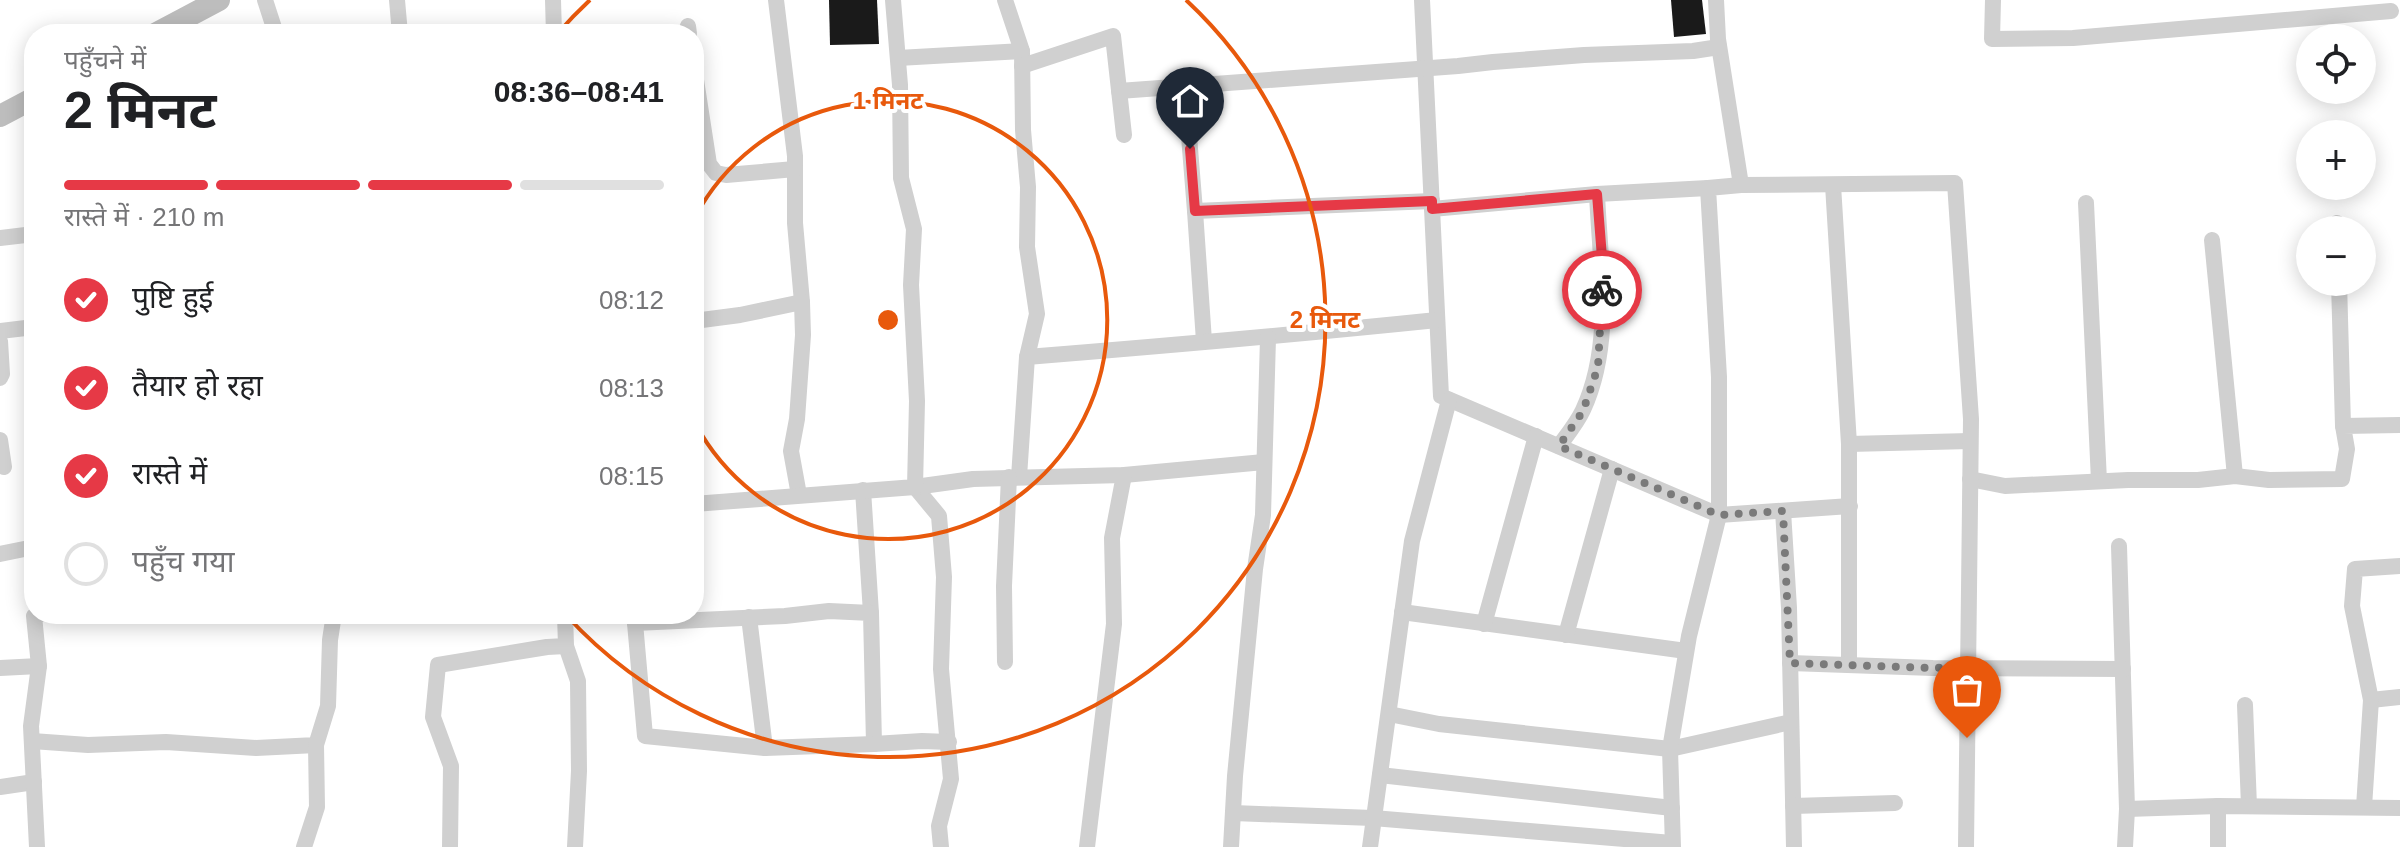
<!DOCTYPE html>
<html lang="hi">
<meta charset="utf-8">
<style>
:root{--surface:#fff;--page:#f2f2f2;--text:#202124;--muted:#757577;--line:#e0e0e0;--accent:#e63946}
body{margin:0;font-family:Helvetica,"Noto Sans Devanagari",sans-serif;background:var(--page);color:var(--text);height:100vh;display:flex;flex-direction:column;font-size:30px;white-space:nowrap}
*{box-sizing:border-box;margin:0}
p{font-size:26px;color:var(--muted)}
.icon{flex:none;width:44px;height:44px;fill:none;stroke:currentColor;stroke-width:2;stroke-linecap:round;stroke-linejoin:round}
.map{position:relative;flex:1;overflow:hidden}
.drawer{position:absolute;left:24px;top:24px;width:680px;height:600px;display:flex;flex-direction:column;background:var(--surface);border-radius:32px;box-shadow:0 4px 20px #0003}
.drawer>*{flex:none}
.buttons{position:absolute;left:2296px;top:24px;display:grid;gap:16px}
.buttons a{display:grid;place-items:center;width:80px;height:80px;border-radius:50%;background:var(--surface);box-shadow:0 4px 20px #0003;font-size:40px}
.pin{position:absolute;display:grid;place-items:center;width:68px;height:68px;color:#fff;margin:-82px -34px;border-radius:50% 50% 50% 0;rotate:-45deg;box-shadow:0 0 8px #0007}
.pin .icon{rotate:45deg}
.courier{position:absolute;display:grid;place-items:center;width:80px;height:80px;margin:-40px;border:6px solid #e63946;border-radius:50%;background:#fff;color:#222;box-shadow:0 2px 10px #0007}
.summary em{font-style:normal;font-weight:700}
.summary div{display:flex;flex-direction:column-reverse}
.summary{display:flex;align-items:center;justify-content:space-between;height:136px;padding:0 40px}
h1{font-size:52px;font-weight:700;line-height:60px}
.bar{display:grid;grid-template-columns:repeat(4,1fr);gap:12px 8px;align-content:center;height:96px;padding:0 40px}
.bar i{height:10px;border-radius:6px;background:var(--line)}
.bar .selected{background:var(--accent)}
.bar p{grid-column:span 4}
ol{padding:0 40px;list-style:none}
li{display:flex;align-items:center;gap:24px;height:88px}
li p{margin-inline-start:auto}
li .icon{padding:8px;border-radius:50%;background:var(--accent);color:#fff;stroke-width:4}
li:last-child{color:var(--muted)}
li i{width:44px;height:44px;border:4px solid var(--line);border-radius:50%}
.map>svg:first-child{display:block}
.building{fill:#1a1a1a}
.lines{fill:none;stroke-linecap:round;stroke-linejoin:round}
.street{stroke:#d0d0d0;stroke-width:16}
.secondary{stroke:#bdbdbd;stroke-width:22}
.done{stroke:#7a7a7a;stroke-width:8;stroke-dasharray:0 14.4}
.route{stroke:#e63946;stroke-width:10}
.ring{fill:none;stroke:#e8590c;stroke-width:4}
.centre{fill:#e8590c;stroke:#fff;stroke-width:4}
.ring-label{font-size:24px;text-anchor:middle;font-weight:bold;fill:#e8590c;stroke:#fff;stroke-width:8;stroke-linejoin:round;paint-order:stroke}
</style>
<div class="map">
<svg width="2400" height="847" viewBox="0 0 2400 847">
<rect width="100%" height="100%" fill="#fff"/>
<g class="building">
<path d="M 829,0 L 877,0 L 879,44 L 830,45 Z"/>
<path d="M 1671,0 L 1702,0 L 1706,34 L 1674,37 Z"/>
</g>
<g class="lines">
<g class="street">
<path d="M 265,0 L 276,34"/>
<path d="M 397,0 L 400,34"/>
<path d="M 553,0 L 554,34"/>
<path d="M 776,0 L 795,156 L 795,223 L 802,302"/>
<path d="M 1005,0 L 1022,51 L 1023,130 L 1028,187 L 1027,247 L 1037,314 L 1027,357"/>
<path d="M 1422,0 L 1441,396 L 1719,515 L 1850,506"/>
<path d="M 1716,0 L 1718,39 L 1741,185"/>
<path d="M 1993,0 L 1992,39 L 2073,38 L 2391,11"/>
<path d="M 688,26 L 689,34"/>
<path d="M 898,58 L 1022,51"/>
<path d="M 1022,66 L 1113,36 L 1124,135"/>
<path d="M 694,67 L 709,164 L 716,173 L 726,175 L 795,169"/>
<path d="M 1185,86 L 1195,211 L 1432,201"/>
<path d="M 1119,91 L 1458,66 L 1493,62 L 1584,55 L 1693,51 L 1719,47"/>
<path d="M 1833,185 L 1849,444 L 1849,665"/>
<path d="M 2086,203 L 2099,481"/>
<path d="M 1432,209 L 1597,194 L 1708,188"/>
<path d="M 1195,211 L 1204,341"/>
<path d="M 2337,223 L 2338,230"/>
<path d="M 0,238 L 34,234"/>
<path d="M 2212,240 L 2235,476"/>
<path d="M 2339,282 L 2343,426"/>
<path d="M 694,321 L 740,315 L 802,302 L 803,335 L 797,419 L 791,451 L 799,495"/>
<path d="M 0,331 L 34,327"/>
<path d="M 0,341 L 2,374 L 0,378"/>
<path d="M 0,440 L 4,467"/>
<path d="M 1849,444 L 1970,441"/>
<path d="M 1559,446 C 1567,435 1577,423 1583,410 C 1614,343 1600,265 1597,194"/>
<path d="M 1019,477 L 1027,357 C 1164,346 1301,334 1437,320"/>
<path d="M 1970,479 L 2005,486 L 2128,480 L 2198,480 L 2235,476 L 2269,480 L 2342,479 L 2347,449 L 2343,426 L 2400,425"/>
<path d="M 915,487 L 939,516 L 944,577 L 941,669 L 951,779 L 939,826 L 941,847"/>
<path d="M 915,487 L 973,479 L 1124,475 L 1264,462"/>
<path d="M 863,490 L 871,613"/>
<path d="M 694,504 L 915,487 L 917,401 L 911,285 L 914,229 L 901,178 L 900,85 L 893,0"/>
<path d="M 1783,511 L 1789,608 L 1794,847"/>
<path d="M 2119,546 L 2127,809 L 2218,806"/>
<path d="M 0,554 L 34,547"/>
<path d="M 1402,612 L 1686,651"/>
<path d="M 634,614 L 635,623 L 785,616 L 829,611 L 871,613 L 874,744 L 922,741 L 949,742"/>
<path d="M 749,617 L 765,748"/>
<path d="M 635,623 L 645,736 L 765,748 L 874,744"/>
<path d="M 1484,624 L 1536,436"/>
<path d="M 1566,635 L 1612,469"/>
<path d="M 566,646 L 578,681 L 579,771 L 575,847"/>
<path d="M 1005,662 L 1004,586 L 1009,477"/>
<path d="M 1790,663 L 1933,668 L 2123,669"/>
<path d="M 0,668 L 39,666"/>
<path d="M 2371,700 L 2400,697"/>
<path d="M 2245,705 L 2249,806"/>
<path d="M 1389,714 L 1439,724 L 1670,749 L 1791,722"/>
<path d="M 32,741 L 88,745 L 166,742 L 256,748 L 316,745 L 328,706 L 330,640 L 334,614"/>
<path d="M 1380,775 L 1672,808"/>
<path d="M 0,787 L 34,782"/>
<path d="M 1793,806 L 1895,803"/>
<path d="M 2364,807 L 2371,700 L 2352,606 L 2355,569 L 2400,566"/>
<path d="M 1233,813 L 1373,818 L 1672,843"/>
<path d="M 37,847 L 31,726 L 39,666 L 34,616 L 41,614"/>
<path d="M 304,847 L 317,807 L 316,745"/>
<path d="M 450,847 L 451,766 L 433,717 L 438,665 L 547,647 L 566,646 L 565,614"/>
<path d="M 1087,847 L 1114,624 L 1112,538 L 1124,475"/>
<path d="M 1231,847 L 1235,776 L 1255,569 L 1263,515 L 1268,338"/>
<path d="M 1370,847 L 1412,541 L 1449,400"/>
<path d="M 1673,847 L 1670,749 L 1689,636 L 1719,515 L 1719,377 L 1708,188 L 1741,185 L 1955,183 L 1971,419 L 1966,847"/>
<path d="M 2125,847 L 2127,809"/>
<path d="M 2218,847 L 2218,806 L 2400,808"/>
</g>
<g class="secondary">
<path d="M 155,34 L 219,0"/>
<path d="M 0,116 L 34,98"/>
</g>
</g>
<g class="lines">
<path class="done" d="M 1602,290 L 1598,367 L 1583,411 L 1559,446 L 1719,515 L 1783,511 L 1790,663 L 1933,668 L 1967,667 L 1967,738"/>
<path class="route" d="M 1190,149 L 1195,211 L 1432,201 L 1432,209 L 1597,194 L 1603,270 L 1602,290"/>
</g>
<g class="ring">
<path d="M695 217A219 219 0 1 1 695 423"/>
<path d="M558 33A437 437 0 0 1 590 0M1186 0A437 437 0 1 1 566 615"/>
</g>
<circle cx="888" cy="320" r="12" class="centre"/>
<g class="ring-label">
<text x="888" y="109">1 मिनट</text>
<text x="1325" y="328">2 मिनट</text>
</g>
</svg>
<div class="buttons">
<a><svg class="icon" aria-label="locate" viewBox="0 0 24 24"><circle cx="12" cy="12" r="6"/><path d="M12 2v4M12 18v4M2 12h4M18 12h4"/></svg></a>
<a>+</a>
<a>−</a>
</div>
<div class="pin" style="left:1967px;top:738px;background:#ea580c"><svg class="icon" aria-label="bag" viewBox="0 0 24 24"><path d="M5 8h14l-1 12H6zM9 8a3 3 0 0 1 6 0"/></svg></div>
<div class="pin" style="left:1190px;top:149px;background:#1f2937"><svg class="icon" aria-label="home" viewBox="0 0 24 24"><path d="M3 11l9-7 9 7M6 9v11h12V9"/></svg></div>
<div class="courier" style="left:1602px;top:290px"><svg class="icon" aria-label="bike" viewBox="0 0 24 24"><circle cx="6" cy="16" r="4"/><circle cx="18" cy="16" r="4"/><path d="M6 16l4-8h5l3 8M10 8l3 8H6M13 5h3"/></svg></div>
<section class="drawer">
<div class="summary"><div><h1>2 मिनट</h1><p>पहुँचने में</p></div><em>08:36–08:41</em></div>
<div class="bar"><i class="selected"></i><i class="selected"></i><i class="selected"></i><i></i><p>रास्ते में · 210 m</p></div>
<ol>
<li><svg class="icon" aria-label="check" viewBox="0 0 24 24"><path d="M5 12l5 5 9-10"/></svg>पुष्टि हुई<p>08:12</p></li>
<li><svg class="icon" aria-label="check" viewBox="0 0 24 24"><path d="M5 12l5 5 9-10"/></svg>तैयार हो रहा<p>08:13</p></li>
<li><svg class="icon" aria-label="check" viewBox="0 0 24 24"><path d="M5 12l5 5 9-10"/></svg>रास्ते में<p>08:15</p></li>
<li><i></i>पहुँच गया</li>
</ol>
</section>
</div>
